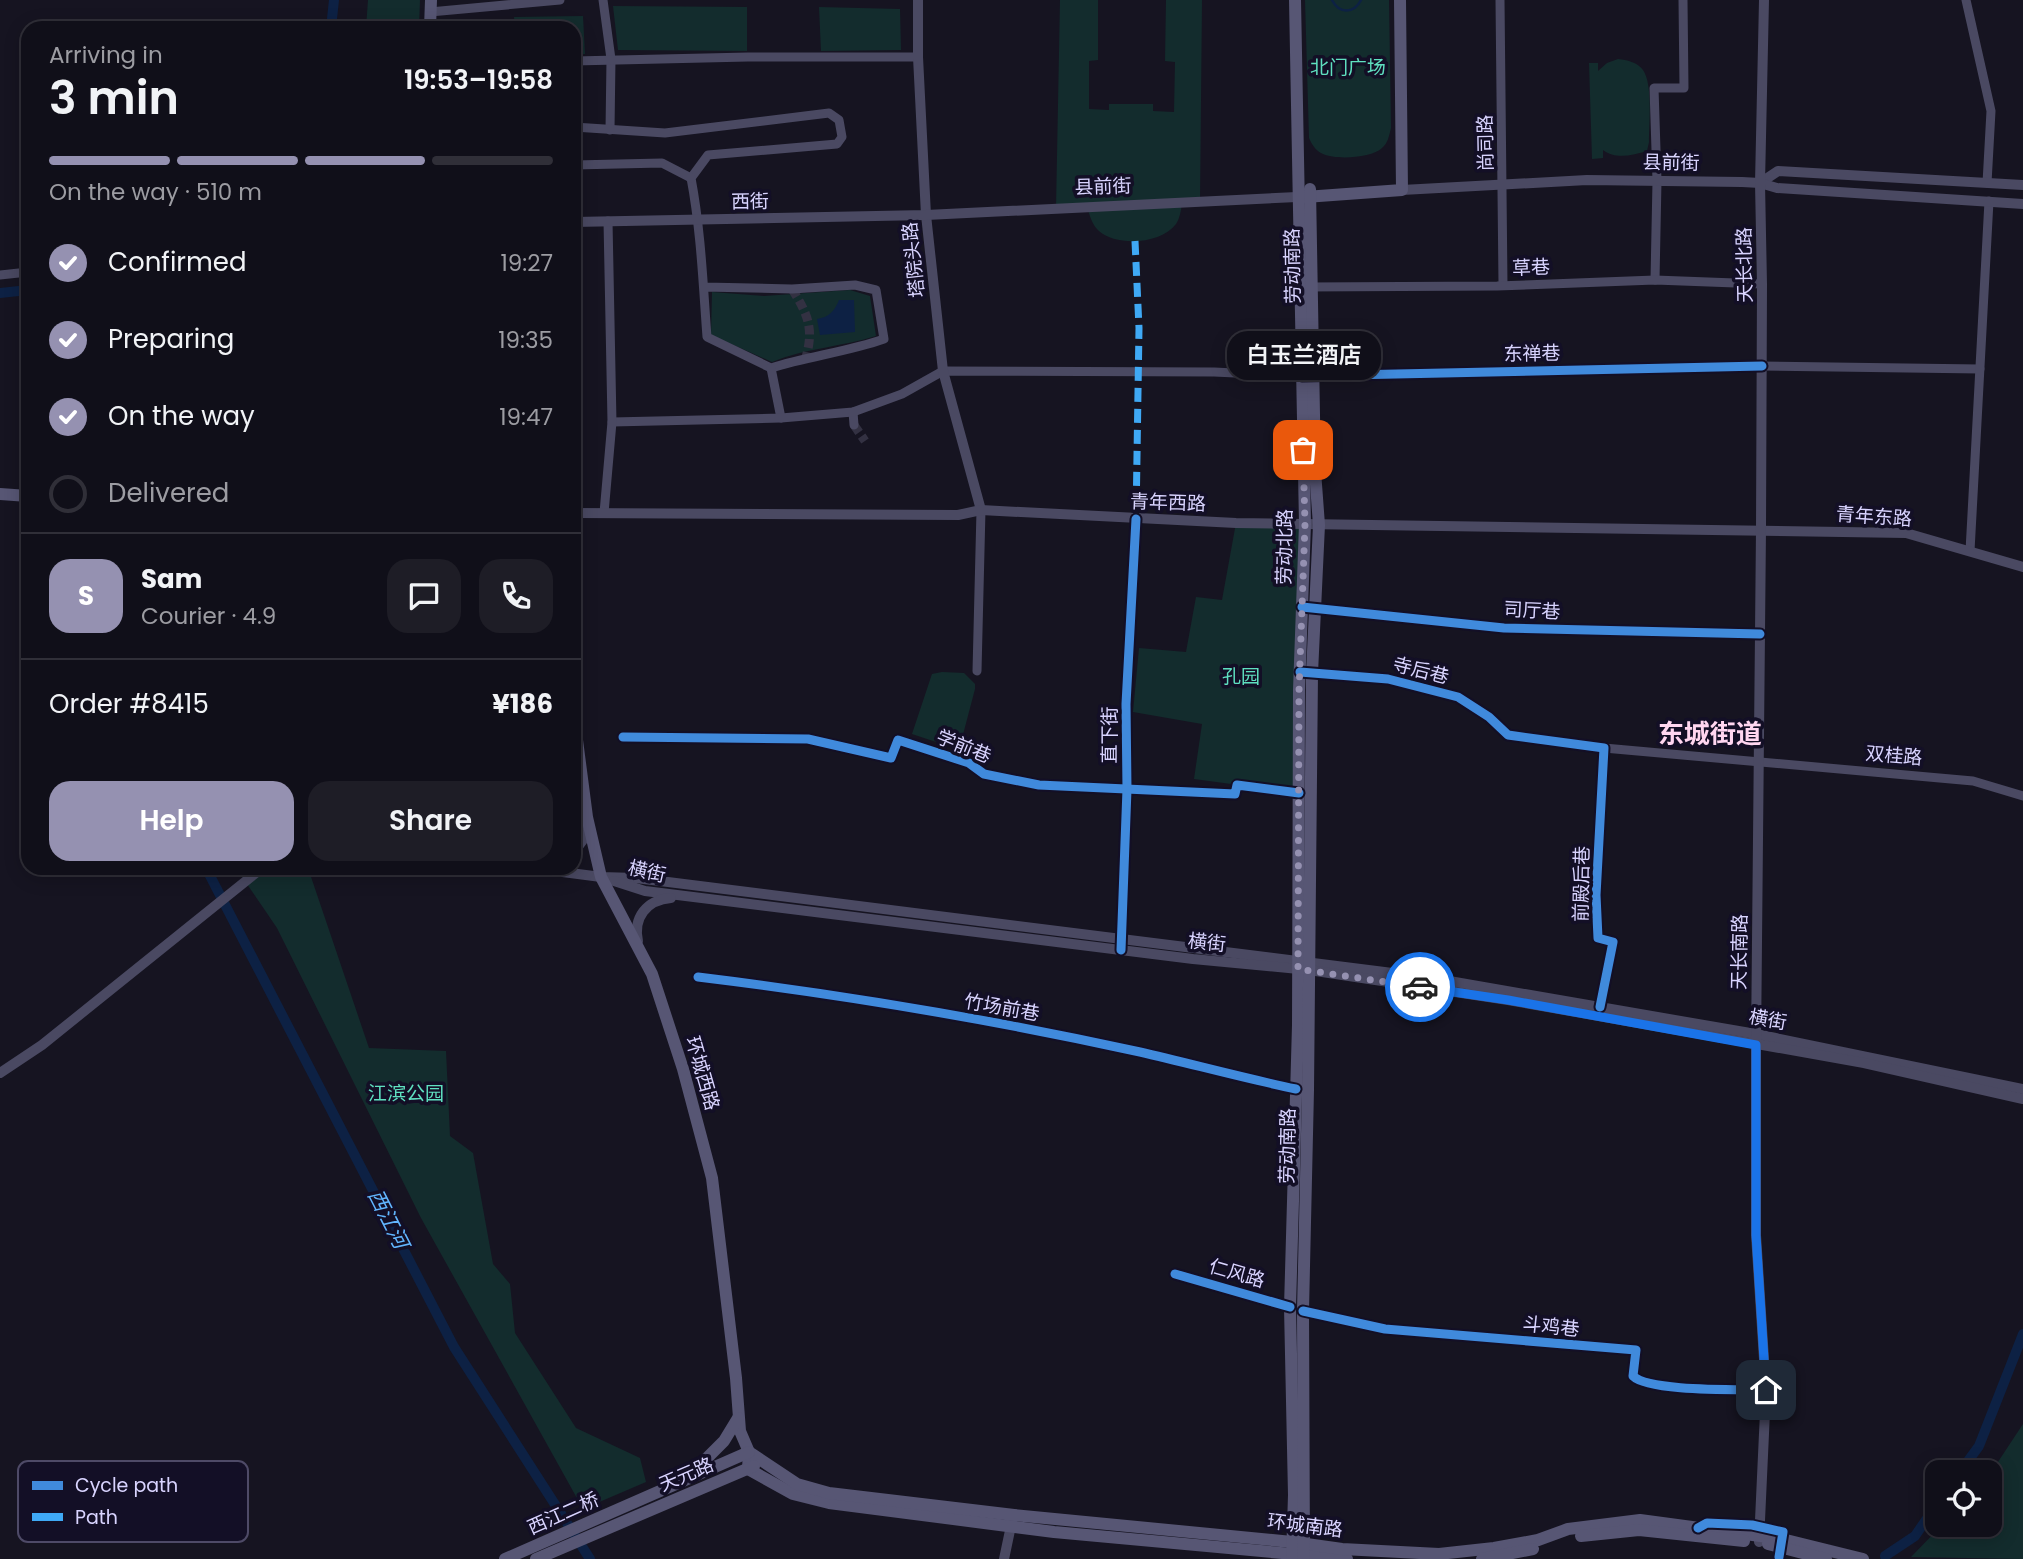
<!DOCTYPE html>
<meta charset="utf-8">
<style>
:root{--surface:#100f19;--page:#1e1d26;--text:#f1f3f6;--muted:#9c9ca2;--line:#302f38;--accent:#9591b1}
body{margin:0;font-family:Poppins,"Noto Sans SC",sans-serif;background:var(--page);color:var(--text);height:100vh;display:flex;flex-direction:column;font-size:26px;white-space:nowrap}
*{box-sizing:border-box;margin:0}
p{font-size:23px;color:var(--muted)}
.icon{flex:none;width:38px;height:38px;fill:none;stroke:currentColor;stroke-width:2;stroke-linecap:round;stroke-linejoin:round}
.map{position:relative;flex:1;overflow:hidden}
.drawer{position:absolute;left:21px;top:21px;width:560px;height:854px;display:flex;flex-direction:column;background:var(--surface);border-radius:21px;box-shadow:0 4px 18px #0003,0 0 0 2px var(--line)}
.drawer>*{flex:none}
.fabs{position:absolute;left:1925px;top:1460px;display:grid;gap:14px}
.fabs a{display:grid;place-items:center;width:77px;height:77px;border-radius:14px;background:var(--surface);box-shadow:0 4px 18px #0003,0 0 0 2px var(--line);font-size:35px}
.pin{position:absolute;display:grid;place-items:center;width:60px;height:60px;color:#fff;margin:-30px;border-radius:14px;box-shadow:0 4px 10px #0006}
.courier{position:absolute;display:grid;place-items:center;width:70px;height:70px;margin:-35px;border:5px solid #1a73e8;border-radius:50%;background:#fff;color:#222;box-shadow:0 2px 9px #0007}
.bubble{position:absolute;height:49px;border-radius:21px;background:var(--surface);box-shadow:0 4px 18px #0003,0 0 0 2px var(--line);font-size:23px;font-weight:600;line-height:49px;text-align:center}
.head em{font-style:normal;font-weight:600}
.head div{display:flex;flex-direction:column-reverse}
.head{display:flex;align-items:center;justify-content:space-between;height:119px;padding:0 28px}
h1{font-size:46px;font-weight:600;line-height:52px}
.bar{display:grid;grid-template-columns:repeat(4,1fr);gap:10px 7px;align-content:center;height:84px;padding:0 28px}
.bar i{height:9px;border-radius:5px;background:var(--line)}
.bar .current{background:var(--accent)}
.bar p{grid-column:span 4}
.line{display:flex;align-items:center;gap:18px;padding:0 28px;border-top:2px solid var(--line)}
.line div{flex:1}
.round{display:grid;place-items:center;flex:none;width:74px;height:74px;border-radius:21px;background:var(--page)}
ol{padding:0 28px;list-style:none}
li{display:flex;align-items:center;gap:21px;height:77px}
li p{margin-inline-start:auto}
li .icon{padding:7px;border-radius:50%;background:var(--accent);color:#fff;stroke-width:4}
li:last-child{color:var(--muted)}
li i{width:38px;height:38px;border:4px solid var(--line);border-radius:50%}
.primary-button{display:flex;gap:14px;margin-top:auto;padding:14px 28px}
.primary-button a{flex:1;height:80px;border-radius:21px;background:var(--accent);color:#fff;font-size:28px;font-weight:600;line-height:80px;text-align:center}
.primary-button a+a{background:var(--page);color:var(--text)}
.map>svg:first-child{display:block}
.green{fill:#132c2d}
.water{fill:#0d2144}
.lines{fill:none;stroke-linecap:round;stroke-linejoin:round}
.stream{stroke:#0d2144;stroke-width:2.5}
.canal{stroke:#0d2144;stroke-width:10}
.minor-tunnel{stroke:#333142;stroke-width:9;stroke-dasharray:9 4.5;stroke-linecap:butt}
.minor{stroke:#4a4962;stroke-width:9}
.tertiary{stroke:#4a4962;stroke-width:10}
.secondary{stroke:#575674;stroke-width:12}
.quiet{stroke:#3fa9f5;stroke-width:7;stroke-dasharray:14 7;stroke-linecap:butt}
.cycleway-casing{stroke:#130f26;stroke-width:13}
.cycleway{stroke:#408adc;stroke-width:9}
.done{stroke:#9591b1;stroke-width:7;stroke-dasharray:0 12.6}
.route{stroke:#1a73e8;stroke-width:9}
.labels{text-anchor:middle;stroke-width:7;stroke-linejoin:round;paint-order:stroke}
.park-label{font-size:19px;fill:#5fe0c0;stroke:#130f26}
.street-label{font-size:19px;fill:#d9d4ff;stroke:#130f26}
.water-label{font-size:21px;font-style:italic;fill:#62b6ff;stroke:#130f26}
.district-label{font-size:26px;font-weight:bold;fill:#ffd6f0;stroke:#130f26}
.key{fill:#130f26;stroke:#4e4a67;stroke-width:2}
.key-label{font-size:19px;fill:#d9d4ff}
</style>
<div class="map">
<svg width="2023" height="1559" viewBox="0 0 2023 1559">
<rect width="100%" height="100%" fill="#161421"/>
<g class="green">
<path d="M 368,0 L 420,0 L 419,28 L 366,28 Z"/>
<path d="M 1060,0 L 1098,0 L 1098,60 L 1089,61 L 1089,109 L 1109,110 L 1109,104 L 1153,104 L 1153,111 L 1174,112 L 1175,62 L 1165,61 L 1166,0 L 1202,0 L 1200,202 L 1182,203 C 1181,210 1180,218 1176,224 C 1161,244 1117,247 1099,231 C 1092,225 1089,214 1087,206 L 1056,208 Z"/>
<path d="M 1305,0 L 1389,0 L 1391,128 C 1389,136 1388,143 1382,148 C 1372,158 1336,160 1323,154 C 1316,151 1312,145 1309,138 Z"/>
<path d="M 613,6 L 747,7 L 747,51 L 618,50 Z"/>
<path d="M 819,7 L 900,9 L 901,50 L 821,51 Z"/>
<path d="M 583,16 L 585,54 L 574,55 L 574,28 L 515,28 L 514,17 Z"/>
<path d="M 1618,59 C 1627,60 1637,62 1643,70 C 1653,84 1649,124 1649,142 L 1647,151 C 1633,155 1616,160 1603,150 L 1603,158 L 1592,159 L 1589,63 L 1598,63 L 1598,71 L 1607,63 Z"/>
<path d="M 850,290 L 870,296 L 876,336 C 841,347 806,348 772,362 L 711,335 L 712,292 L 764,296 Z"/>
<path d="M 1236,523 L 1305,524 L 1299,793 L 1194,779 L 1202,724 L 1133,712 L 1139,648 L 1186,652 L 1196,597 L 1222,600 Z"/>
<path d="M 942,672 L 964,673 L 975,684 L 975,689 L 960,746 L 954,748 L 912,734 L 932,674 Z"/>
<path d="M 236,868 L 308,868 L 369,1048 L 446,1051 L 450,1136 L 473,1153 L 493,1264 L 510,1284 L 515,1333 L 576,1428 L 640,1458 L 646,1482 L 583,1509 L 421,1218 L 277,928 Z"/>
<path d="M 2023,1424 L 2023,1559 L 1911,1557 L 1943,1524 L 1990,1524 L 1990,1474 Z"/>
</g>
<path class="water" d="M 839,300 L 854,300 L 855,332 L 820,335 L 817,319 C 829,317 834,312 839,300 Z"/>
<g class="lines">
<path class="stream" d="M 1332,0 C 1339,14 1354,14 1361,0"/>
<g class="canal">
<path d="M 331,28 L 334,0"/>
<path d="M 0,293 L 28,290"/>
<path d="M 206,868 L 454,1347 L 590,1559"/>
<path d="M 1960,1472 L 1979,1446 L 2023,1334"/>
<path d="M 1885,1556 L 1915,1536 L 1937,1504"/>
</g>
<g class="minor-tunnel">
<path d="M 792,289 C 808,314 814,329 806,357"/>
<path d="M 854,425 L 865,441"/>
</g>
<g class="minor">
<path d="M 603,0 L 611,59 L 610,130"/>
<path d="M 1500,0 L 1503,285"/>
<path d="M 1966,0 L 1991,111 L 1987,183"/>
<path d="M 430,12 L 560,0"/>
<path d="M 574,61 L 748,57 L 918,57"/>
<path d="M 574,127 L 665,133 L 829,113 L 839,120 L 842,137 L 837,144 L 708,155 L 691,178 C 701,231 703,284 707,337 L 771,368 C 809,356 847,352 884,339 L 876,290 L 855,285 L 792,289 L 704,287"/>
<path d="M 574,165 L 662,163 L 691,178"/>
<path d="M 0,275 L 28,272"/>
<path d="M 1655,280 L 1657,181 L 1654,88 L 1684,88 L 1683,0"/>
<path d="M 1306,287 L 1497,286 L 1655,280 L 1762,284"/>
<path d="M 1762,366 L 1980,369"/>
<path d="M 771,368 L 781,418"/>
<path d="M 853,412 L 854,425"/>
<path d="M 612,422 L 781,418 L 853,412 L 902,394 L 943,371 L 1214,372 L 1302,376"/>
<path d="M 604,513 L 612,422 L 608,221"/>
<path d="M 1970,551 L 1989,201"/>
<path d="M 977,671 L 981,510"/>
<path d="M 1604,748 L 1973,781 L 2023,796"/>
</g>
<g class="tertiary">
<path d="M 918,0 L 918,57 L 926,215 L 943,371 L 981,510"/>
<path d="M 1760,183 L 1778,171 L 2023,185"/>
<path d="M 1402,190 L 1587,180 L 1742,182 L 1760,183 L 1777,188 L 2023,204"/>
<path d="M 574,222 L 926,215 L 1297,197"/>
<path d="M 574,513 L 958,515 L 981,510 L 1236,523 L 1906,533 L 2023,567"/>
<path d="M 574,852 L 583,840 L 584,818"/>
<path d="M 532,868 L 601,877 L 636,878 L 1432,978 L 1756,1034 L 2023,1089"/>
<path d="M 614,881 L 645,891 L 1193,959 L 1309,970 L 1508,1000 L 1864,1063 L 2023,1099"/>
<path d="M 638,941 C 633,918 646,900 671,898"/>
<path d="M 0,1073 L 42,1045 L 262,868"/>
<path d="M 1759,1542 L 1766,1390 L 1756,1235 L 1756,1045 L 1761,529 L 1762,284 L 1760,183 L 1764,0"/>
<path d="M 1004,1559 L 1012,1521"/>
</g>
<g class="secondary">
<path d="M 430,28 L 431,0"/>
<path d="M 1305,197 L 1402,190 L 1400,0"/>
<path d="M 0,494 L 28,496"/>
<path d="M 574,717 L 587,817 L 601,877 L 652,974 L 683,1069 L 712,1178 L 736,1378 L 740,1431 L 749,1452 L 748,1469 L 793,1494 L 829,1503 L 1054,1532 L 1347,1559"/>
<path d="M 749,1452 L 797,1484 L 829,1493 L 1014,1515 L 1292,1542 L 1342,1549 L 1439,1554 L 1494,1548 L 1538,1540 L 1568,1529 L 1640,1520 L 1782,1539 L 1863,1559"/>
<path d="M 694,1471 L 724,1441 L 738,1418"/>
<path d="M 1581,1536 L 1639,1530 L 1744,1541"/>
<path d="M 1768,1544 L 1826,1559"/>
<path d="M 505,1559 L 749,1452"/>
<path d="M 536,1559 L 754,1466"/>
<path d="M 1292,1559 L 1294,1495 L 1290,1307 L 1298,1025 L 1299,690 L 1305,524 L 1295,0"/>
<path d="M 1304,1559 L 1303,1311 L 1308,1090 L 1312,673 L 1319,525 L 1315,471 L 1310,189"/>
<path d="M 1482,1559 L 1533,1549"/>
</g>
<path class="quiet" d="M 1135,241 L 1139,328 L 1136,519"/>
<g class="cycleway-casing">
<g id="cycleway">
<path d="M 1302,376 L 1762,366"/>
<path d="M 1302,607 L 1504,628 L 1760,634"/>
<path d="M 1300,672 L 1388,679 L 1458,697 L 1489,717 L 1508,735 L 1604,748 L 1596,895 L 1598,938 L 1613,942 L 1600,1007"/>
<path d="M 623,737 L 808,739 L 891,758 L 898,740 L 969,763 L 984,774 L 1039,785 L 1235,794 L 1237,785 L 1299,793"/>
<path d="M 1121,950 L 1127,789 L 1126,704 L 1136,519"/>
<path d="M 698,977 C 846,995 994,1020 1140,1052 C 1192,1064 1243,1078 1296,1089"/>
<path d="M 1175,1274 L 1290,1307"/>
<path d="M 1303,1311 L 1385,1329 L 1636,1350 L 1633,1376 C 1649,1392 1740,1389 1766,1390"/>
<path d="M 1698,1528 L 1707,1523 L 1752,1525 L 1783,1532 L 1779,1557"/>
</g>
</g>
<use href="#cycleway" class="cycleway"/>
</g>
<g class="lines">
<path class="done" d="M 1303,450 L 1305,524 L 1299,691 L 1298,969 L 1420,987"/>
<path class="route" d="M 1420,987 L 1508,1000 L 1756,1045 L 1756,1235 L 1766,1390"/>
</g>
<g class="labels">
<g class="park-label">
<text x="1348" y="74">北门广场</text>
<text x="1241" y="683">孔园</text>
<text x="406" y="1100">江滨公园</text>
</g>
<g class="street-label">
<text transform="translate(1485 143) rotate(-91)" y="7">尚司路</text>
<text transform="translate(1671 162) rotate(1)" y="7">县前街</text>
<text transform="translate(1103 186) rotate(-2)" y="7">县前街</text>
<text transform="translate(750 201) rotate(-1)" y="7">西街</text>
<text transform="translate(913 260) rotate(-96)" y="7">塔院头路</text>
<text transform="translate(1744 265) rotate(-91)" y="7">天长北路</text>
<text transform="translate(1292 266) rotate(-91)" y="7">劳动南路</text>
<text transform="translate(1531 267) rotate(-2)" y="7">草巷</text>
<text transform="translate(1532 353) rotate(-1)" y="7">东禅巷</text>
<text transform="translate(1168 502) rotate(2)" y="7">青年西路</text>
<text transform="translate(1874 516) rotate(4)" y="7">青年东路</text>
<text transform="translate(1284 547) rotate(-89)" y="7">劳动北路</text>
<text transform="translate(1532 610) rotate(3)" y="7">司厅巷</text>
<text transform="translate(1421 670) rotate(14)" y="7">寺后巷</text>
<text transform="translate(1109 735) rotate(-90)" y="7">直下街</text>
<text transform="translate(964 746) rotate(22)" y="7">学前巷</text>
<text transform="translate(1894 755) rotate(5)" y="7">双桂路</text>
<text transform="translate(647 871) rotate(13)" y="7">横街</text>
<text transform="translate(1581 884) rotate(-89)" y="7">前殿后巷</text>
<text transform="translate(1207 942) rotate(6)" y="7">横街</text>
<text transform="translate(1739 952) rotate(-89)" y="7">天长南路</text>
<text transform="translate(1002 1007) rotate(10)" y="7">竹场前巷</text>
<text transform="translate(1768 1019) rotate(10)" y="7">横街</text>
<text transform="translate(703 1073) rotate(74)" y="7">环城西路</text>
<text transform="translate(1287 1146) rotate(-89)" y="7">劳动南路</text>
<text transform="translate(1237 1273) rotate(16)" y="7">仁风路</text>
<text transform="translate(1551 1326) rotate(6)" y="7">斗鸡巷</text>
<text transform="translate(686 1474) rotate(-23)" y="7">天元路</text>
<text transform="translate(563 1513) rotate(-24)" y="7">西江二桥</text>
<text transform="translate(1305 1525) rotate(7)" y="7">环城南路</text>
</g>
<g class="water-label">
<text transform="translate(388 1219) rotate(63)" y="7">西江河</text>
</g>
<g class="district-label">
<text x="1710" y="743">东城街道</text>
</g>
</g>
<rect x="18" y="1461" width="230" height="81" rx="10" class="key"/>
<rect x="32" y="1481" width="31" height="9" fill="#408adc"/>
<rect x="32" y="1513" width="31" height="8" fill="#3fa9f5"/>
<g class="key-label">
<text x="75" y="1492">Cycle path</text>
<text x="75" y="1524">Path</text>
</g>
</svg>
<div class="fabs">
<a><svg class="icon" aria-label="locate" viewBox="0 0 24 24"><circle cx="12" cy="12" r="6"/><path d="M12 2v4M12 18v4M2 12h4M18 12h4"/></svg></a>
</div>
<div class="pin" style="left:1303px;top:450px;background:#ea580c"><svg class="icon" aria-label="bag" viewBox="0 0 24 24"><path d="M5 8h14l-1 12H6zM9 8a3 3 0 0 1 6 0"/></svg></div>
<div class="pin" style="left:1766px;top:1390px;background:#1f2937"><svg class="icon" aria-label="home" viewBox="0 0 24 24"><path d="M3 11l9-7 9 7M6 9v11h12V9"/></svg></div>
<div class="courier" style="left:1420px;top:987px"><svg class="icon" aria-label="car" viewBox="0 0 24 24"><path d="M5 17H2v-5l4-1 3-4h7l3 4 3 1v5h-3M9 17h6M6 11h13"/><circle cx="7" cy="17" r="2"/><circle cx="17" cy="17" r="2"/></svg></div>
<div class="bubble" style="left:1227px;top:331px;width:154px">白玉兰酒店</div>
<section class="drawer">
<div class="head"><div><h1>3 min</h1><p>Arriving in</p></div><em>19:53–19:58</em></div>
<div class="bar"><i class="current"></i><i class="current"></i><i class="current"></i><i></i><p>On the way · 510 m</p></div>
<ol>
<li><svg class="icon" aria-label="check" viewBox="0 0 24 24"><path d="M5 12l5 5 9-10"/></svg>Confirmed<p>19:27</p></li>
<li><svg class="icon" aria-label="check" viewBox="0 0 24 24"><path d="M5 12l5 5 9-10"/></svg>Preparing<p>19:35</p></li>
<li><svg class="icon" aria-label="check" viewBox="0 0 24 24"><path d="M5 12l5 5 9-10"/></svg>On the way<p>19:47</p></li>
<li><i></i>Delivered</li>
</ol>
<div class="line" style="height:126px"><b class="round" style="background:var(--accent);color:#fff">S</b><div><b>Sam</b><p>Courier · 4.9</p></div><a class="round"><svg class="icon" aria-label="chat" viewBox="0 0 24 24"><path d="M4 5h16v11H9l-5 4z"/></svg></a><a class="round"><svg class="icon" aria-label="phone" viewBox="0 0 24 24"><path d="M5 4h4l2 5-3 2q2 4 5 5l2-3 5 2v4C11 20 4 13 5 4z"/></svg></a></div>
<div class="line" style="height:91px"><div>Order #8415</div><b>¥186</b></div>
<div class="primary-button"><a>Help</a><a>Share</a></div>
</section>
</div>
